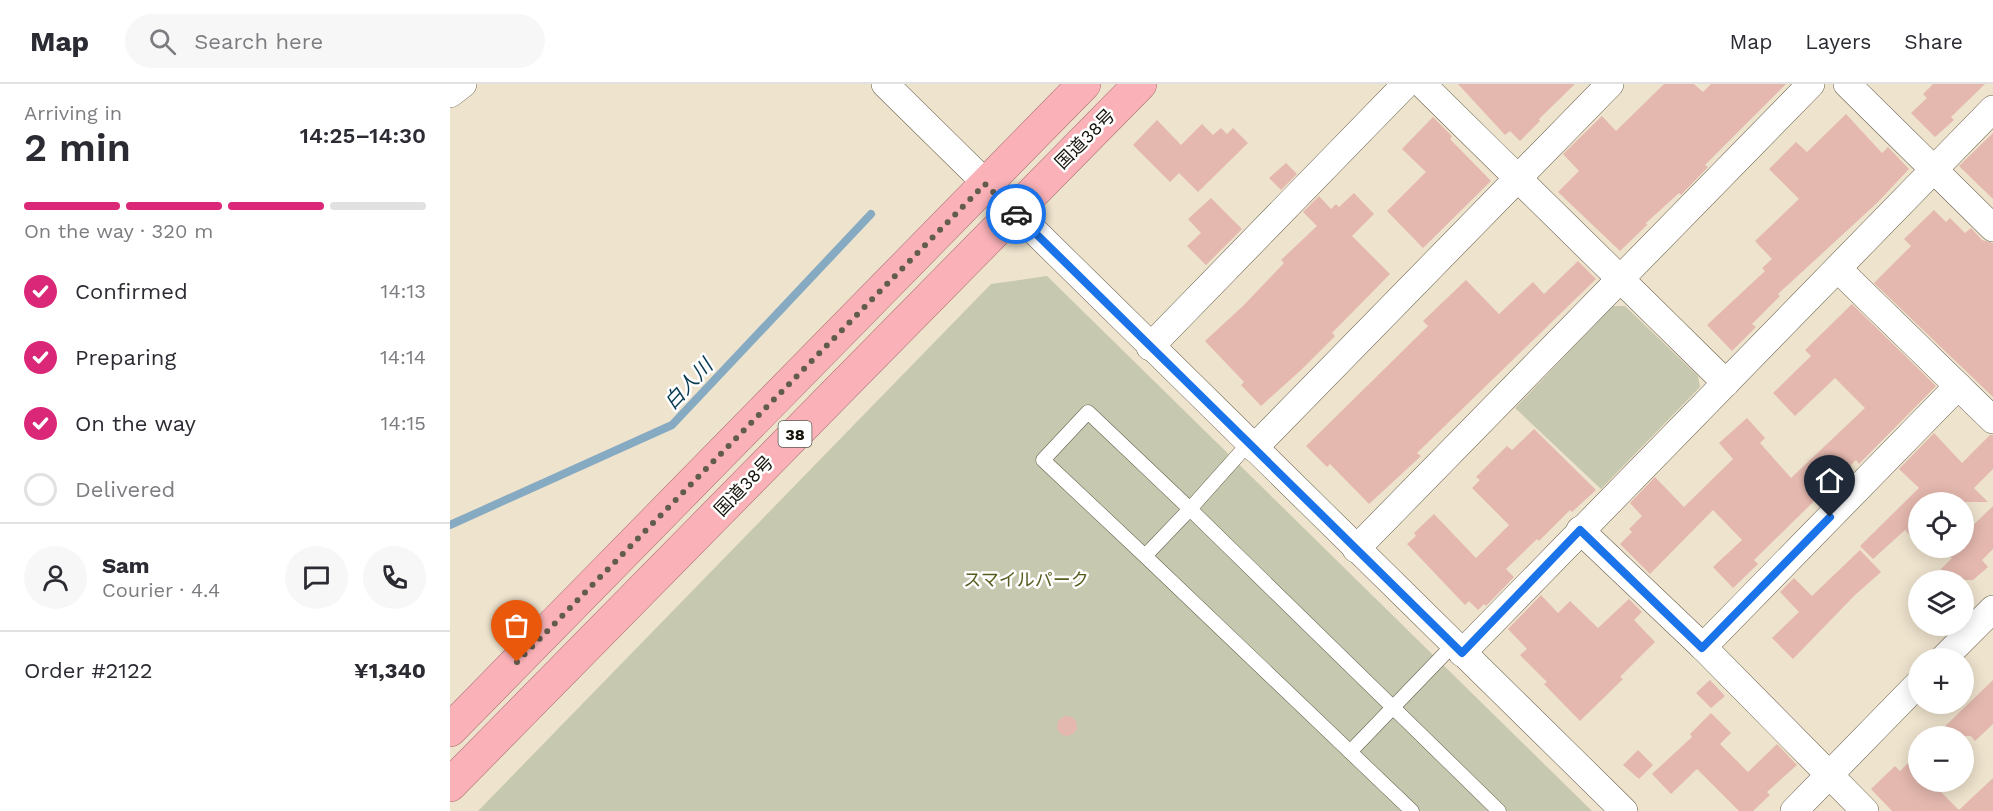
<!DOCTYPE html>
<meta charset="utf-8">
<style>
:root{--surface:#fff;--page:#f7f7f7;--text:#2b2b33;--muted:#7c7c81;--line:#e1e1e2;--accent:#db2777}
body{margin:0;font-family:"Work Sans","Noto Sans JP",sans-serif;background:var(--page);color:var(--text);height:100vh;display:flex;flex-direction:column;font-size:22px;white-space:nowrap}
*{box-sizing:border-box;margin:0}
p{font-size:20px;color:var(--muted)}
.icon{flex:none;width:33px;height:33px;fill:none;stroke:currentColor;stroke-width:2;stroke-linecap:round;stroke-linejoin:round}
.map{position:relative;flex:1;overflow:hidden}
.drawer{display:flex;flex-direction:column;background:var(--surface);width:450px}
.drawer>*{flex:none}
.buttons{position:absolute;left:1458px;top:408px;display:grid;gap:12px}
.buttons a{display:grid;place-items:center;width:66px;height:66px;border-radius:50%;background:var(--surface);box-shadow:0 3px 15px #0003;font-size:30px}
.pin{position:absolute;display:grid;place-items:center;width:51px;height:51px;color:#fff;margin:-62px -26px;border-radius:50% 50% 50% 0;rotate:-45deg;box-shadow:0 0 6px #0007}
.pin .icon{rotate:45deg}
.courier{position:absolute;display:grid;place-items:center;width:60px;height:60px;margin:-30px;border:4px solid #1a73e8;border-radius:50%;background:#fff;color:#222;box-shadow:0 2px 8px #0007}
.overview em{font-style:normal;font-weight:600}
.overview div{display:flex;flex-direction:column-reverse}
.overview{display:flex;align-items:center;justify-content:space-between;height:102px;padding:0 24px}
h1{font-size:39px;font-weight:600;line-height:45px}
.bar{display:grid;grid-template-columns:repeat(4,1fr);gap:9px 6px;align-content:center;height:72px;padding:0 24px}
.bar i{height:8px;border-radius:4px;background:var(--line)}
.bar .on{background:var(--accent)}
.bar p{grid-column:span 4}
.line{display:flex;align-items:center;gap:15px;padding:0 24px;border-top:2px solid var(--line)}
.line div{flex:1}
.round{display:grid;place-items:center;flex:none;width:63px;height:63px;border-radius:32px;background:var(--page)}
ol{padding:0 24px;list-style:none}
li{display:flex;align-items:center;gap:18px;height:66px}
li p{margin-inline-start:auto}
li .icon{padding:6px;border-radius:50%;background:var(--accent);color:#fff;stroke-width:4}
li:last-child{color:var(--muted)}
li i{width:33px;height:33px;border:3px solid var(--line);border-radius:50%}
header{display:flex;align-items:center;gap:36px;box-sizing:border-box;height:84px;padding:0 30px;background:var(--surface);border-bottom:2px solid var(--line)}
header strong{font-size:28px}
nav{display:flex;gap:33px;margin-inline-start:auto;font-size:21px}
.search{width:420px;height:54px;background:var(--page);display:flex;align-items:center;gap:15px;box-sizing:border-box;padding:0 21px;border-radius:33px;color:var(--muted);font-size:22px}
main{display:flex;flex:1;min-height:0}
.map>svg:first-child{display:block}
.green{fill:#c6c9af}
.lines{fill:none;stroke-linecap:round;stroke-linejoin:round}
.stream{stroke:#85aac2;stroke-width:8}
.building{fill:#e4b8ae}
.service-casing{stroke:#685f4c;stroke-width:15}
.minor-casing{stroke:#685f4c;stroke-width:28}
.trunk-casing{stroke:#a96d70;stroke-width:34}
.service{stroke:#fff;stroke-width:14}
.minor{stroke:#fff;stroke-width:27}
.trunk{stroke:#fab2b8;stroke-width:33}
.done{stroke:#625c4f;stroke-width:6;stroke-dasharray:0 10.8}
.route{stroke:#1a73e8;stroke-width:8}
.labels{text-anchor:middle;stroke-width:5;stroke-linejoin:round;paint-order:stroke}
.shield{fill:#fff;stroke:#5c5a54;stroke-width:1.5}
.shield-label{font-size:16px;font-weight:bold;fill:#16130b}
.street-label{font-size:18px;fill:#16130b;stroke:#fff}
.park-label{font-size:18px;fill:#595c1f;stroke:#fff}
.water-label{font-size:20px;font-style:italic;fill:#093b54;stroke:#fff}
</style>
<header>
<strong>Map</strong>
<div class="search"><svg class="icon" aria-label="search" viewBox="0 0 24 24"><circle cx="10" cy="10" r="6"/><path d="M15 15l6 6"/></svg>Search here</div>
<nav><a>Map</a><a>Layers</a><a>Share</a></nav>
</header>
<main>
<section class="drawer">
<div class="overview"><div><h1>2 min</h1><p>Arriving in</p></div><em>14:25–14:30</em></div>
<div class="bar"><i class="on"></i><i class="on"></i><i class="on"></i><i></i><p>On the way · 320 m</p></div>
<ol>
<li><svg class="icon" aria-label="check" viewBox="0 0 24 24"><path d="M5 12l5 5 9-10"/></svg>Confirmed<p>14:13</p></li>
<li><svg class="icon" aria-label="check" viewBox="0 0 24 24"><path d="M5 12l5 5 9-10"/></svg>Preparing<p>14:14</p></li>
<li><svg class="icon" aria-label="check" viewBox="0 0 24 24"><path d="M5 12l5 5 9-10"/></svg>On the way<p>14:15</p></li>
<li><i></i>Delivered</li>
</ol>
<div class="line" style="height:108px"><a class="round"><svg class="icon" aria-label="person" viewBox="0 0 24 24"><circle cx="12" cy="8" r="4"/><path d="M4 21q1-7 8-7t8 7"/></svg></a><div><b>Sam</b><p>Courier · 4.4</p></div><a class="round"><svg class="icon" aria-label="chat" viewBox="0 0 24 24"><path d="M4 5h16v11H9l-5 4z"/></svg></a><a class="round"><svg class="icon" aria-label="phone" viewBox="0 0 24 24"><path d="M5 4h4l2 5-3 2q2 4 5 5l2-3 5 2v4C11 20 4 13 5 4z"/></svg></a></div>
<div class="line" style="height:78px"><div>Order #2122</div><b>¥1,340</b></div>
</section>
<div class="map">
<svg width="1543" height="727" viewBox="0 0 1543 727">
<rect width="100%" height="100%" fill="#eee3cd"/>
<g class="green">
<path d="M 597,192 L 1142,727 L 28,727 L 541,200 Z"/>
<path d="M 1163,222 L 1175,222 L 1248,292 L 1250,303 L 1151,405 L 1065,324 Z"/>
</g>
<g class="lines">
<path class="stream" d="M 0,441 L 222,341 L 421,130"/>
</g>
<g class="building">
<path d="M 1008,0 L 1125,0 L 1089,35 L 1090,37 L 1070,57 L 1060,47 L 1055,51 Z"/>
<path d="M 1214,0 L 1244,0 L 1253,8 L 1261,0 L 1336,0 L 1255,81 L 1258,83 L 1231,111 L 1229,109 L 1196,139 L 1197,141 L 1170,167 L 1108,108 L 1129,87 L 1113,70 L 1152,32 L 1166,47 Z"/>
<path d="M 1483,0 L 1535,0 L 1501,33 L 1504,36 L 1485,53 L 1461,29 L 1477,14 L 1473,10 Z"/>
<path d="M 1396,30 L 1432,69 L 1438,63 L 1459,85 L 1427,119 L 1328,210 L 1330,212 L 1302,240 L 1306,243 L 1282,267 L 1257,241 L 1315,187 L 1312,184 L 1322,175 L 1305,157 L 1349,115 L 1319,85 L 1346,58 L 1357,68 Z"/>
<path d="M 983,33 L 1002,52 L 1000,55 L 1041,97 L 973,164 L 937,127 L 976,88 L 952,65 Z"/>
<path d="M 707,36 L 731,61 L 752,40 L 763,51 L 771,44 L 777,50 L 783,44 L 798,59 L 748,108 L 729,89 L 720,98 L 683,61 Z"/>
<path d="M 1543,49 L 1543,115 L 1509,82 Z"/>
<path d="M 836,79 L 847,90 L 831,106 L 819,94 Z"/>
<path d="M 904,109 L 924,130 L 902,152 L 940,190 L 882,249 L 885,252 L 851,286 L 811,322 L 791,301 L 794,298 L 755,257 L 794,221 L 834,179 L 831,176 L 867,142 L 853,128 L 869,112 L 881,125 L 886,120 L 889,123 Z"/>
<path d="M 761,114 L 792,145 L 756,181 L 737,162 L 751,149 L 738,135 Z"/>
<path d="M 1484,126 L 1496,138 L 1500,134 L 1515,149 L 1521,144 L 1532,156 L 1543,159 L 1543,313 L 1424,199 L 1461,162 L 1454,155 Z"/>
<path d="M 1128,177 L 1146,195 L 967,369 L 971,372 L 919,420 L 880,380 L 877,383 L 856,362 L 978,242 L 973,237 L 1016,196 L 1049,230 L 1083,198 L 1094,210 Z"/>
<path d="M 1402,220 L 1486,302 L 1409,380 L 1406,376 L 1304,476 L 1308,480 L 1283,504 L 1263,483 L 1292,456 L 1263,426 L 1200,490 L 1170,460 L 1182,448 L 1179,445 L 1192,432 L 1180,419 L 1205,393 L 1234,423 L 1283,375 L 1269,359 L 1297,334 L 1315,354 L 1310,359 L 1341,394 L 1415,324 L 1385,294 L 1345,332 L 1323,309 L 1361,272 L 1355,266 Z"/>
<path d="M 1084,345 L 1146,406 L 1122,428 L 1120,426 L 1089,457 L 1087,455 L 1056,485 L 1064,493 L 1036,522 L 1034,520 L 1028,526 L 1019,517 L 1015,521 L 957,460 L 966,452 L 964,449 L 984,430 L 1026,474 L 1059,441 L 1022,404 L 1030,396 L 1026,393 L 1057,362 L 1062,366 Z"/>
<path d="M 1484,349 L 1512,379 L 1540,351 L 1543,351 L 1543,385 L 1524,404 L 1538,418 L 1468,418 L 1468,460 L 1455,446 L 1423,475 L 1410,462 L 1469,404 L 1449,385 Z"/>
<path d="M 1543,422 L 1543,465 L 1532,476 L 1538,483 L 1523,496 L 1480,496 L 1502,474 L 1492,464 L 1514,464 L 1514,450 Z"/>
<path d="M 1410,466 L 1431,488 L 1405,511 L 1343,575 L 1322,554 L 1349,528 L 1330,508 L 1344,494 L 1362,512 Z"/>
<path d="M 1091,511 L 1108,529 L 1120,517 L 1148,544 L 1179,515 L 1192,528 L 1184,536 L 1205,558 L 1170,593 L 1173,595 L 1130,637 L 1094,600 L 1097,598 L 1070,571 L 1077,565 L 1058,545 Z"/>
<path d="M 1260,596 L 1275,612 L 1261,624 L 1246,609 Z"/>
<path d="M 1543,596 L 1543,640 L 1525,657 L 1521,652 L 1485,652 Z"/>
<path d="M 1261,629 L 1281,649 L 1270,660 L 1298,688 L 1327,660 L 1347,681 L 1317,708 L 1320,711 L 1303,727 L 1289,727 L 1247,685 L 1221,710 L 1202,690 L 1242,653 L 1240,650 Z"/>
<circle cx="617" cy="642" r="10"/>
<path d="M 1188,666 L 1203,681 L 1189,695 L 1173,681 Z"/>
<path d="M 1468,669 L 1468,698 L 1481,698 L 1509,726 L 1543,694 L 1543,727 L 1442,727 L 1421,705 L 1445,682 L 1450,687 Z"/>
</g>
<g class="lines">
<g class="service-casing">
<g id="service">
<path d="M 798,360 L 740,425 L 1049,727"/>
<path d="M 695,472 L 593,376 L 638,328 L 740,425 L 695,472 L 962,727"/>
<path d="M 900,668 L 1003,561"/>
</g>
</g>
<g class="minor-casing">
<g id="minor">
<path d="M 435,0 L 1174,727"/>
<path d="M 972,0 L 1276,299"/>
<path d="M 1397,0 L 1543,144"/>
<path d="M 0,10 L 13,0"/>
<path d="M 1388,185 L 1543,336"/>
<path d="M 700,263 L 956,0"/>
<path d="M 804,364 L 1160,0"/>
<path d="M 1130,446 L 1253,563 L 1415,727"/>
<path d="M 906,465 L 1361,0"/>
<path d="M 1253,563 L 1508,302"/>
<path d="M 1012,569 L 1543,25"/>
<path d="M 1494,574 L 1543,525"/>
<path d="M 1344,727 L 1468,600"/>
</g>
</g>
<g class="trunk-casing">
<g id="trunk">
<path d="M 0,646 L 634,0"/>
<path d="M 0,701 L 690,0"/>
</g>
</g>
<use href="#service" class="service"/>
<use href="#minor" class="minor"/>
<use href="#trunk" class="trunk"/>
</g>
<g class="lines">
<path class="done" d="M 67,578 L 535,100 L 566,130"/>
<path class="route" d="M 566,130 L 1012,569 L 1130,446 L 1252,564 L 1380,433"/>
</g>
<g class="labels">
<rect class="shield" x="328.5" y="337" width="33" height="26" rx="4.5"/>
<g class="shield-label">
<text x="345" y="356">38</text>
</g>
<g class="street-label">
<text transform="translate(635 55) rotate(-45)" y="6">国道38号</text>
<text transform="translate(294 402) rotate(-46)" y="6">国道38号</text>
</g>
<g class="park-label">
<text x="576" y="502">スマイルパーク</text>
</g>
<g class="water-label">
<text transform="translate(238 300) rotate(-47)" y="7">白人川</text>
</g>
</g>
</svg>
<div class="buttons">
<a><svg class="icon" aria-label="locate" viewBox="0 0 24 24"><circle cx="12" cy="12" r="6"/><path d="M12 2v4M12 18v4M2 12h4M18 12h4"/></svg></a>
<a><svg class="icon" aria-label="layers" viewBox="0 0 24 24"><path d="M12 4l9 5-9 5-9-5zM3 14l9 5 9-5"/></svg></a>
<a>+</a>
<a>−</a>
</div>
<div class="pin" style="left:67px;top:578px;background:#ea580c"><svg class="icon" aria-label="bag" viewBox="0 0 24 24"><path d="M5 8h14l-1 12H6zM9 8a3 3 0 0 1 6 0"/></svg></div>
<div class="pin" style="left:1380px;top:433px;background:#1f2937"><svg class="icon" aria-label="home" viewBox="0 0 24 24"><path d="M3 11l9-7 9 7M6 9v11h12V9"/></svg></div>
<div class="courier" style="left:566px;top:130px"><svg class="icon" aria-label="car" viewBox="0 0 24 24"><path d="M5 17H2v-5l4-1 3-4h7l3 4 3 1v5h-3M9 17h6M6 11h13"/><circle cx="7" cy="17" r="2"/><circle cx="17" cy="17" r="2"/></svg></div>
</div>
</main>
